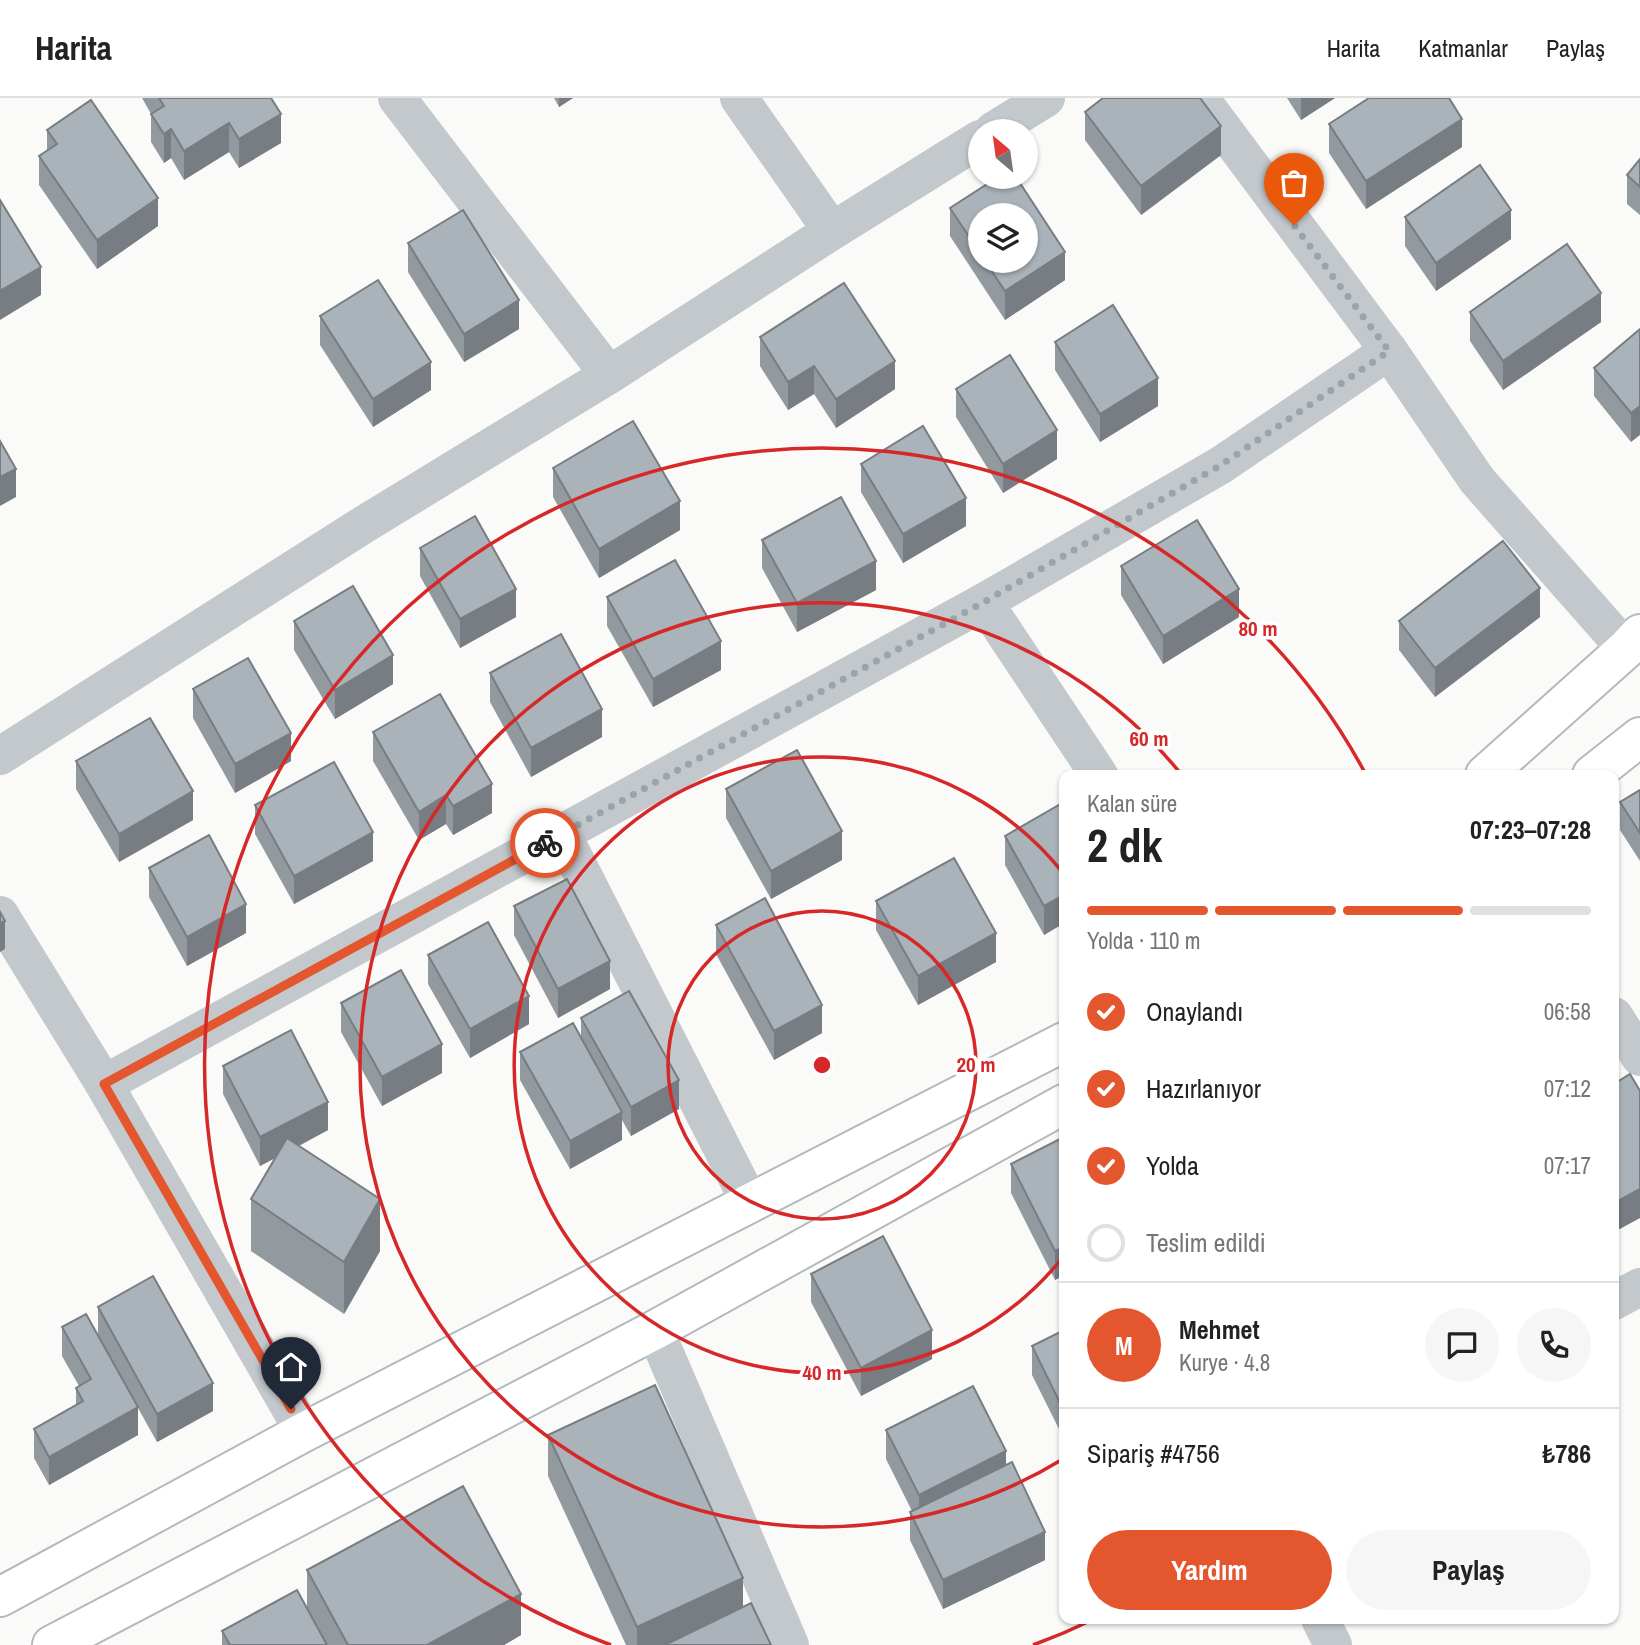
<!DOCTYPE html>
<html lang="tr">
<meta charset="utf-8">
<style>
:root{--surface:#fff;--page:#f6f6f6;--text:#222;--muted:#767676;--line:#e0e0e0;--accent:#e4572e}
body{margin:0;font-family:"Archivo Narrow",sans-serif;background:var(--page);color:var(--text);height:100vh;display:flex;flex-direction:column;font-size:26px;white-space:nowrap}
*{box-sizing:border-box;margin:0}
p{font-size:23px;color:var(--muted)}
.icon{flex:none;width:38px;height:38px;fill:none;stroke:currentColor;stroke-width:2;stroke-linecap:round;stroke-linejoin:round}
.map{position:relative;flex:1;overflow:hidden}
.panel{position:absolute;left:1059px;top:672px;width:560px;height:854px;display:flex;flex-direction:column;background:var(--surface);border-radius:14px;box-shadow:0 2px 5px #0004}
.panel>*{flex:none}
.needle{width:46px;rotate:331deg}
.controls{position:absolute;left:968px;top:21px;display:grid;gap:14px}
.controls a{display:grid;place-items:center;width:70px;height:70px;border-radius:50%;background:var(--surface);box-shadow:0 2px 5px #0004;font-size:35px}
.pin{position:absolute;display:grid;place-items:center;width:60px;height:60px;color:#fff;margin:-72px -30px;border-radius:50% 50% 50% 0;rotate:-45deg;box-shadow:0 0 7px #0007}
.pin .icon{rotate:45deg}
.courier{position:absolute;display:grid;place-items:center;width:70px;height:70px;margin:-35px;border:5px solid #e4572e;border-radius:50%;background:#fff;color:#222;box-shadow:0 2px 9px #0007}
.head em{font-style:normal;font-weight:800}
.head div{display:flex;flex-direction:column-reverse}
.head{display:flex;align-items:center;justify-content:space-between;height:119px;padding:0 28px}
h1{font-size:46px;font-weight:800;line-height:52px}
.bar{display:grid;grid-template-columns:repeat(4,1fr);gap:10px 7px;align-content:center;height:84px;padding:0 28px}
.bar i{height:9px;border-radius:5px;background:var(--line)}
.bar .active{background:var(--accent)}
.bar p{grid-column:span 4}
.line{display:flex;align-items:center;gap:18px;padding:0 28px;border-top:2px solid var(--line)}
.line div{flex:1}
.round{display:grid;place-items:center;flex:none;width:74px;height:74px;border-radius:37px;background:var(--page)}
ol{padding:0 28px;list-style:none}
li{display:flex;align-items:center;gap:21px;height:77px}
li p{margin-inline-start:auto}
li .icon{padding:7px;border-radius:50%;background:var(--accent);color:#fff;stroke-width:4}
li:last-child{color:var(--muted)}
li i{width:38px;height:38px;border:4px solid var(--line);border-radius:50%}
.primary-button{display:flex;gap:14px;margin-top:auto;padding:14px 28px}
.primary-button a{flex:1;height:80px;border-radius:42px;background:var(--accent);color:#fff;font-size:28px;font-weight:800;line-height:80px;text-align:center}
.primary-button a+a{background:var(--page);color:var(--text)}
header{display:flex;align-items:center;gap:42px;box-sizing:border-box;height:98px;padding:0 35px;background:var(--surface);border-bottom:2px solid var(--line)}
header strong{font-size:33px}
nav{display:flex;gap:38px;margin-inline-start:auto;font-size:24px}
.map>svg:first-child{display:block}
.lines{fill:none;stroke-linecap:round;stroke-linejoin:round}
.secondary-casing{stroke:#b3babf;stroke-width:42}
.minor{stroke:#c3c8cc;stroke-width:38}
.secondary{stroke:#fff;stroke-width:38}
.wall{fill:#929a9f;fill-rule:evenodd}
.shaded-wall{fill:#777d82}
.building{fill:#aab3b9;stroke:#777d82;stroke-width:2}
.done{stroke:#99a4ac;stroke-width:7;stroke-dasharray:0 12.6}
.route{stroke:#e4572e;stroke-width:9}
.ring{fill:none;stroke:#d62828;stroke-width:3.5}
.centre{fill:#d62828;stroke:#fff;stroke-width:3.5}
.ring-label{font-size:21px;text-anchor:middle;font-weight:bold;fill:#d62828;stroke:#fff;stroke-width:7;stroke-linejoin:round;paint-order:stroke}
</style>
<header>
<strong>Harita</strong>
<nav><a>Harita</a><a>Katmanlar</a><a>Paylaş</a></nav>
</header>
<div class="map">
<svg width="1640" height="1547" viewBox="0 0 1640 1547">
<rect width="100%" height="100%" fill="#fafaf8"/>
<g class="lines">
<g class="secondary-casing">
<g id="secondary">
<path d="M 1485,677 L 1626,551 L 1640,536"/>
<path d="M 1592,677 L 1640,639"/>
<path d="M 0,1499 L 304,1334 L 1064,944"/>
<path d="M 52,1547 L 655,1232 L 1064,1006"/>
</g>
</g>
<g class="minor">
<path d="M 397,0 L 609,277"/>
<path d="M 739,0 L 832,133"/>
<path d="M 1200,0 L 1389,253 L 1477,382 L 1626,551"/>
<path d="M 993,33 L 1046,0"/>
<path d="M 984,504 L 1099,677"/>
<path d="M 0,658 L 363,427 L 609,277 L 832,133 L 980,41"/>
<path d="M 562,736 L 750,1105"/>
<path d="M 0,817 L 104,986 L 304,1334"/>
<path d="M 1614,918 L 1640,959"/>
<path d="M 104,986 L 984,504 L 1221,367 L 1389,253"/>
<path d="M 1614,1203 L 1640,1189"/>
<path d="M 655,1232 L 790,1547"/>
<path d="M 1320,1521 L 1333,1547"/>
</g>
<use href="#secondary" class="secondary"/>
</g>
<g class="wall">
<path d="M 142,0 L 271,0 L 281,45 L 239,70 L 229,54 L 184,82 L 171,60 L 164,65 L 151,44 L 151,16 Z"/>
<path d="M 554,0 L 573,0 L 559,9 Z"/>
<path d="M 1287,0 L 1335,0 L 1301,22 Z"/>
<path d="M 1085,14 L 1221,57 L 1141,117 L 1085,42 Z"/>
<path d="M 1329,26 L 1462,49 L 1366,111 L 1329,55 Z"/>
<path d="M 47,32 L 158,128 L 97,171 L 39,87 L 39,58 L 47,53 Z"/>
<path d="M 1640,61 L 1640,117 L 1627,106 L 1627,77 Z"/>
<path d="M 998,79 L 1016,79 L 1065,154 L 1065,182 L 1005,222 L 950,138 L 950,110 ZM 980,117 L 1026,117 L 1026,163 L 980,163 Z"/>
<path d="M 1405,119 L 1511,141 L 1436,193 L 1405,148 Z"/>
<path d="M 408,145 L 519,231 L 464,264 L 408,174 Z"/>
<path d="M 1470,214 L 1601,224 L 1503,292 L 1470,243 Z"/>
<path d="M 320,218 L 431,292 L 373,329 L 320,247 Z"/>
<path d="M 1640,231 L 1631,344 L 1594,298 L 1594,270 Z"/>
<path d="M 760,239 L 895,291 L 836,330 L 814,296 L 788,312 L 760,268 Z"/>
<path d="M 1055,244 L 1158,308 L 1100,344 L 1055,272 Z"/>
<path d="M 956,291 L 1057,361 L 1003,395 L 956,319 Z"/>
<path d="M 861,366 L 966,428 L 903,465 L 861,394 Z"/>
<path d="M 553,370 L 680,432 L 599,480 L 553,399 Z"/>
<path d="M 762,442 L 876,492 L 797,534 L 762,470 Z"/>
<path d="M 420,450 L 516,519 L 460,550 L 420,478 Z"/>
<path d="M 1121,468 L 1239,519 L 1163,566 L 1121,497 Z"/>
<path d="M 607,499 L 721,572 L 653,609 L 607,528 Z"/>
<path d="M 1540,519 L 1435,599 L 1399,552 L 1399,523 Z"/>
<path d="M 294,523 L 393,586 L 335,621 L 294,552 Z"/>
<path d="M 490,575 L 602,639 L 531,679 L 490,604 Z"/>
<path d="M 193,591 L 291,663 L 235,695 L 193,620 Z"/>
<path d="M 373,634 L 492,715 L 453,737 L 446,726 L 419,742 L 373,663 Z"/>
<path d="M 76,663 L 193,722 L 119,764 L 76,691 Z"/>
<path d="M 726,691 L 842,762 L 771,801 L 726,720 Z"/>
<path d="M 1640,692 L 1640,763 L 1620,732 L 1620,704 Z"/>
<path d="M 1064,704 L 1064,825 L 1044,837 L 1005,767 L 1005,738 Z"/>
<path d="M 255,707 L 373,763 L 294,806 L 255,736 Z"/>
<path d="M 149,770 L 246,835 L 187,868 L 149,799 Z"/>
<path d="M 876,803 L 996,864 L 918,907 L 876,832 Z"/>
<path d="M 514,808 L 610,891 L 558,920 L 514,837 Z"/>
<path d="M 716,827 L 822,935 L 774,962 L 716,856 Z"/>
<path d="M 428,857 L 529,926 L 470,960 L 428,886 Z"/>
<path d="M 341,905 L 442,975 L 382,1008 L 341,934 Z"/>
<path d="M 581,920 L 679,1011 L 631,1038 L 622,1022 L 622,1042 L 570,1071 L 520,982 L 520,954 L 581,941 Z"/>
<path d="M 223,968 L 328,1032 L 299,1048 L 380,1153 L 344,1216 L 251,1153 L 251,1101 L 275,1060 L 260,1068 L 223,996 Z"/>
<path d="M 1630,976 L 1618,1132 L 1614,1124 L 1614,986 Z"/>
<path d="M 1064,1039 L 1064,1177 L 1055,1182 L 1011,1095 L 1011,1066 Z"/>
<path d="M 811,1176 L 932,1261 L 861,1298 L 811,1204 Z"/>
<path d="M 98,1209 L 213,1313 L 157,1344 L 138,1310 L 138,1337 L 49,1387 L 34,1360 L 34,1331 L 76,1307 L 76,1290 L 79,1288 L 62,1258 L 62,1229 L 98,1237 Z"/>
<path d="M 1064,1232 L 1062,1337 L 1032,1277 L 1032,1248 Z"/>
<path d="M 886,1332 L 1006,1367 L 1045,1462 L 943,1511 L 910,1442 L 910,1414 L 912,1413 L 886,1361 Z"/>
<path d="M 548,1337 L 743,1509 L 771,1547 L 626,1547 L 548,1378 Z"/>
<path d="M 307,1472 L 521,1537 L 504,1547 L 222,1547 L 222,1533 L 307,1511 Z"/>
</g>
<g class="shaded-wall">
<path d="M 559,0 L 573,0 L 559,9 Z"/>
<path d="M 1301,0 L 1335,0 L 1301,22 Z"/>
<path d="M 281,16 L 281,45 L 239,70 L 239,41 Z"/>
<path d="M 1462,21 L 1462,49 L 1366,111 L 1366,83 Z"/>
<path d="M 229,25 L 229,54 L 184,82 L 184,53 Z"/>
<path d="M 1221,28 L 1221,57 L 1141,117 L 1141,88 Z"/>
<path d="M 171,31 L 171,60 L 164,65 L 164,36 Z"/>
<path d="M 158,100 L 158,128 L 97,171 L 97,142 Z"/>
<path d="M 1511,112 L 1511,141 L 1436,193 L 1436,165 Z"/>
<path d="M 1065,154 L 1065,182 L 1005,222 L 1005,193 Z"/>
<path d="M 41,169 L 41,197 L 0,222 L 0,193 Z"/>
<path d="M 1601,195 L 1601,224 L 1503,292 L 1503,263 Z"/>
<path d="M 519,202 L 519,231 L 464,264 L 464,236 Z"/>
<path d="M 895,263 L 895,291 L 836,330 L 836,301 Z"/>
<path d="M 431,264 L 431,292 L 373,329 L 373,301 Z"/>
<path d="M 814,268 L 814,296 L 788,312 L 788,284 Z"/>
<path d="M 1158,280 L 1158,308 L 1100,344 L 1100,316 Z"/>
<path d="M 1640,308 L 1640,337 L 1631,344 L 1631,315 Z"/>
<path d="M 1057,332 L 1057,361 L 1003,395 L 1003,366 Z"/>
<path d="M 16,371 L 16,399 L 0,408 L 0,379 Z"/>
<path d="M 966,400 L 966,428 L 903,465 L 903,436 Z"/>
<path d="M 680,403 L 680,432 L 599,480 L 599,451 Z"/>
<path d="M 876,463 L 876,492 L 797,534 L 797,505 Z"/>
<path d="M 1540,490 L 1540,519 L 1435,599 L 1435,570 Z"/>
<path d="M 516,491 L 516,519 L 460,550 L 460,521 Z"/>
<path d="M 1239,491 L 1239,519 L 1163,566 L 1163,538 Z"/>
<path d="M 721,543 L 721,572 L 653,609 L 653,581 Z"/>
<path d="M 393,557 L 393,586 L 335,621 L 335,592 Z"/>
<path d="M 602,611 L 602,639 L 531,679 L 531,650 Z"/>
<path d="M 291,635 L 291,663 L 235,695 L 235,666 Z"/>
<path d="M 492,686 L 492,715 L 453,737 L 453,708 Z"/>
<path d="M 193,693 L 193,722 L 119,764 L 119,736 Z"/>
<path d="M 446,697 L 446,726 L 419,742 L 419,714 Z"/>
<path d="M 842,733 L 842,762 L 771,801 L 771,773 Z"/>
<path d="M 373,734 L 373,763 L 294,806 L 294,778 Z"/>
<path d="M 1064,797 L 1064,825 L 1044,837 L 1044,808 Z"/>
<path d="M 246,806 L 246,835 L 187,868 L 187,839 Z"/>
<path d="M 5,823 L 5,851 L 0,854 L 0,825 Z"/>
<path d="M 996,835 L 996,864 L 918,907 L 918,878 Z"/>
<path d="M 610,863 L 610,891 L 558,920 L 558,891 Z"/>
<path d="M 529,898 L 529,926 L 470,960 L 470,931 Z"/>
<path d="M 822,907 L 822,935 L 774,962 L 774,933 Z"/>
<path d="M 442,946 L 442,975 L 382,1008 L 382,979 Z"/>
<path d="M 679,982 L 679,1011 L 631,1038 L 631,1009 Z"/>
<path d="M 328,1004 L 328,1032 L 260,1068 L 260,1039 Z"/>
<path d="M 622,1014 L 622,1042 L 570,1071 L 570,1043 Z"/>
<path d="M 1640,1091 L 1640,1120 L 1618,1132 L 1618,1103 Z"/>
<path d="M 380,1101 L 380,1153 L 344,1216 L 344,1164 Z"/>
<path d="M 1064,1149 L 1064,1177 L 1055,1182 L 1055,1153 Z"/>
<path d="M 932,1232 L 932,1261 L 861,1298 L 861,1270 Z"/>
<path d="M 213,1285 L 213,1313 L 157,1344 L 157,1316 Z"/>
<path d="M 1064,1308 L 1064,1336 L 1062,1337 L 1062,1309 Z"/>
<path d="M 138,1309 L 138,1337 L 49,1387 L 49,1359 Z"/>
<path d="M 1006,1353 L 1006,1381 L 919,1426 L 919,1397 Z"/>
<path d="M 1045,1434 L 1045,1462 L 943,1511 L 943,1482 Z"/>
<path d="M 743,1480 L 743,1521 L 687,1547 L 637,1547 L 637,1529 Z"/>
<path d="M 521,1496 L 521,1537 L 504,1547 L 427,1547 Z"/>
</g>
<g class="building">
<path d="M 159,0 L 271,0 L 281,16 L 239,41 L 229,25 L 184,53 L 171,31 L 164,36 L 151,16 L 164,8 Z"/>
<path d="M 1103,0 L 1200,0 L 1221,28 L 1141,88 L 1085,14 Z"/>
<path d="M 1369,0 L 1449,0 L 1462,21 L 1366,83 L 1329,26 Z"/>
<path d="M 91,2 L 158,100 L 97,142 L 39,58 L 57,46 L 47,32 Z"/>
<path d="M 1640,61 L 1640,89 L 1627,77 Z"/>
<path d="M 1480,67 L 1511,112 L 1436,165 L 1405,119 Z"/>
<path d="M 998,79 L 1016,79 L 1065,154 L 1005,193 L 985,163 L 1026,163 L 1026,117 L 980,117 L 980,155 L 950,110 Z"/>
<path d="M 0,102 L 41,169 L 0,193 Z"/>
<path d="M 463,112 L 519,202 L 464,236 L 408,145 Z"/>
<path d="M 1567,146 L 1601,195 L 1503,263 L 1470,214 Z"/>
<path d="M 378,182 L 431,264 L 373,301 L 320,218 Z"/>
<path d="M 844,185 L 895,263 L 836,301 L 814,268 L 788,284 L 760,239 Z"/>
<path d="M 1113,207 L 1158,280 L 1100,316 L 1055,244 Z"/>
<path d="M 1640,231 L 1640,308 L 1631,315 L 1594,270 Z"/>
<path d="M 1010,257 L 1057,332 L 1003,366 L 956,291 Z"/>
<path d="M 633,323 L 680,403 L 599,451 L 553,370 Z"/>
<path d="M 923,328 L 966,400 L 903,436 L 861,366 Z"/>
<path d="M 0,343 L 16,371 L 0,379 Z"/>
<path d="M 841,399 L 876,463 L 797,505 L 762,442 Z"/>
<path d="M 475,418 L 516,491 L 460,521 L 420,450 Z"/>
<path d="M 1197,422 L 1239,491 L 1163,538 L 1121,468 Z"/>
<path d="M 1503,443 L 1540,490 L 1435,570 L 1399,523 Z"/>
<path d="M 675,462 L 721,543 L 653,581 L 607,499 Z"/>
<path d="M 353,488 L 393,557 L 335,592 L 294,523 Z"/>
<path d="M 561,536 L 602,611 L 531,650 L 490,575 Z"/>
<path d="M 248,560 L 291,635 L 235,666 L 193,591 Z"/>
<path d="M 440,596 L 492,686 L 453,708 L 446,697 L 419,714 L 373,634 Z"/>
<path d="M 150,620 L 193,693 L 119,736 L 76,663 Z"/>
<path d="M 797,652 L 842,733 L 771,773 L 726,691 Z"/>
<path d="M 334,664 L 373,734 L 294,778 L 255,707 Z"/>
<path d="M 1640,692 L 1640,735 L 1620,704 Z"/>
<path d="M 1064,704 L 1064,797 L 1044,808 L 1005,738 Z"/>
<path d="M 209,737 L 246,806 L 187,839 L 149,770 Z"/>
<path d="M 954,760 L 996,835 L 918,878 L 876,803 Z"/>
<path d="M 567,781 L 610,863 L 558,891 L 514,808 Z"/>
<path d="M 765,800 L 822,907 L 774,933 L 716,827 Z"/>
<path d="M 0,814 L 5,823 L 0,825 Z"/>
<path d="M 488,824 L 529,898 L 470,931 L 428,857 Z"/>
<path d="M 401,872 L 442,946 L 382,979 L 341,905 Z"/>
<path d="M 629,893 L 679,982 L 631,1009 L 581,920 Z"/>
<path d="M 573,925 L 622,1014 L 570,1043 L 520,954 Z"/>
<path d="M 291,932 L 328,1004 L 260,1039 L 223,968 Z"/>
<path d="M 1630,976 L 1640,993 L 1640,1091 L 1618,1103 L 1614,1095 L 1614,986 Z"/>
<path d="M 1064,1039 L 1064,1149 L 1055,1153 L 1011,1066 Z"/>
<path d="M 287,1040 L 380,1101 L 344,1164 L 251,1101 Z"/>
<path d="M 883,1138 L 932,1232 L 861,1270 L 811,1176 Z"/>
<path d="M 153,1178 L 213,1285 L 157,1316 L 98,1209 Z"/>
<path d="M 86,1216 L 138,1309 L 49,1359 L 34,1331 L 83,1303 L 76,1290 L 91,1281 L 62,1229 Z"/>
<path d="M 1064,1232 L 1064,1308 L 1062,1309 L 1032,1248 Z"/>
<path d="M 655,1287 L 743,1480 L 637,1529 L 548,1337 Z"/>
<path d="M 973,1288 L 1006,1353 L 919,1397 L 886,1332 Z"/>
<path d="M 1012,1364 L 1045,1434 L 943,1482 L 910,1414 Z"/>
<path d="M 463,1388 L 521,1496 L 427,1547 L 348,1547 L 307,1472 Z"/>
<path d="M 297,1492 L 327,1547 L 230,1547 L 222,1533 Z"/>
<path d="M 751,1505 L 771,1547 L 665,1547 Z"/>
</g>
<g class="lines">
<path class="done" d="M 545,745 L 984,504 L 1221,367 L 1389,253 L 1294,127"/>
<path class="route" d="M 291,1311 L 104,986 L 545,745"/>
</g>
<g class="ring">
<circle cx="822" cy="967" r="154"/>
<path d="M1063 1159A308 308 0 1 1 1063 775"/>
<path d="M1063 1361A462 462 0 1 1 1181 676"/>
<path d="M1092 1522A617 617 0 0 1 1033 1547M611 1547A617 617 0 1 1 1364 673"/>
</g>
<circle cx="822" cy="967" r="10" class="centre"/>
<g class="ring-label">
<text x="1258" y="538">80 m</text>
<text x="1149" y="648">60 m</text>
<text x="976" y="974">20 m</text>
<text x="822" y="1282">40 m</text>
</g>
</svg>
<div class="controls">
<a><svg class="needle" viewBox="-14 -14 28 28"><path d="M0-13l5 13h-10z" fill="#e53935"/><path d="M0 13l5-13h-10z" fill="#767676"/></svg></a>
<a><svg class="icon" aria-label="layers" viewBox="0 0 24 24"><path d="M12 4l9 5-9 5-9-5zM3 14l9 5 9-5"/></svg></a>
</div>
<div class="pin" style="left:1294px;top:127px;background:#ea580c"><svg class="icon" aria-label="bag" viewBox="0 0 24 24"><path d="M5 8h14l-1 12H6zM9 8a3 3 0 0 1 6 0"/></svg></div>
<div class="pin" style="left:291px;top:1311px;background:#1f2937"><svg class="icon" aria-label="home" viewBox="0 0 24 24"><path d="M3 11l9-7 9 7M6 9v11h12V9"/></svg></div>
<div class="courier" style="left:545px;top:745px"><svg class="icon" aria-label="bike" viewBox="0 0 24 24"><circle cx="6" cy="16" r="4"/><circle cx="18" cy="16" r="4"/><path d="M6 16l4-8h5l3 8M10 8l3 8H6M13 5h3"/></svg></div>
<section class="panel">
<div class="head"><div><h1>2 dk</h1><p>Kalan süre</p></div><em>07:23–07:28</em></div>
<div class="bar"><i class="active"></i><i class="active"></i><i class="active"></i><i></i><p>Yolda · 110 m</p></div>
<ol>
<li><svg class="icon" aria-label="check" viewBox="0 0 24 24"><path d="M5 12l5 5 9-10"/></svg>Onaylandı<p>06:58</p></li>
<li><svg class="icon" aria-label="check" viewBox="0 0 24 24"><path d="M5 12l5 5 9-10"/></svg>Hazırlanıyor<p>07:12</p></li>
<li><svg class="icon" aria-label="check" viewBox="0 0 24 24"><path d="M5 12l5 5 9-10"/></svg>Yolda<p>07:17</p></li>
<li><i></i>Teslim edildi</li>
</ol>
<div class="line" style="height:126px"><b class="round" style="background:var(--accent);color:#fff">M</b><div><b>Mehmet</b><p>Kurye · 4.8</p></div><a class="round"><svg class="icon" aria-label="chat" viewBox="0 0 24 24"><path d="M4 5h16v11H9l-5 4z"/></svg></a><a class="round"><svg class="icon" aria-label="phone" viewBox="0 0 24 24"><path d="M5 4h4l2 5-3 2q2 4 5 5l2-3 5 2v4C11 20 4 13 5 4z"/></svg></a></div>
<div class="line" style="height:91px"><div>Sipariş #4756</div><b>₺786</b></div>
<div class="primary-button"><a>Yardım</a><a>Paylaş</a></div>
</section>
</div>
